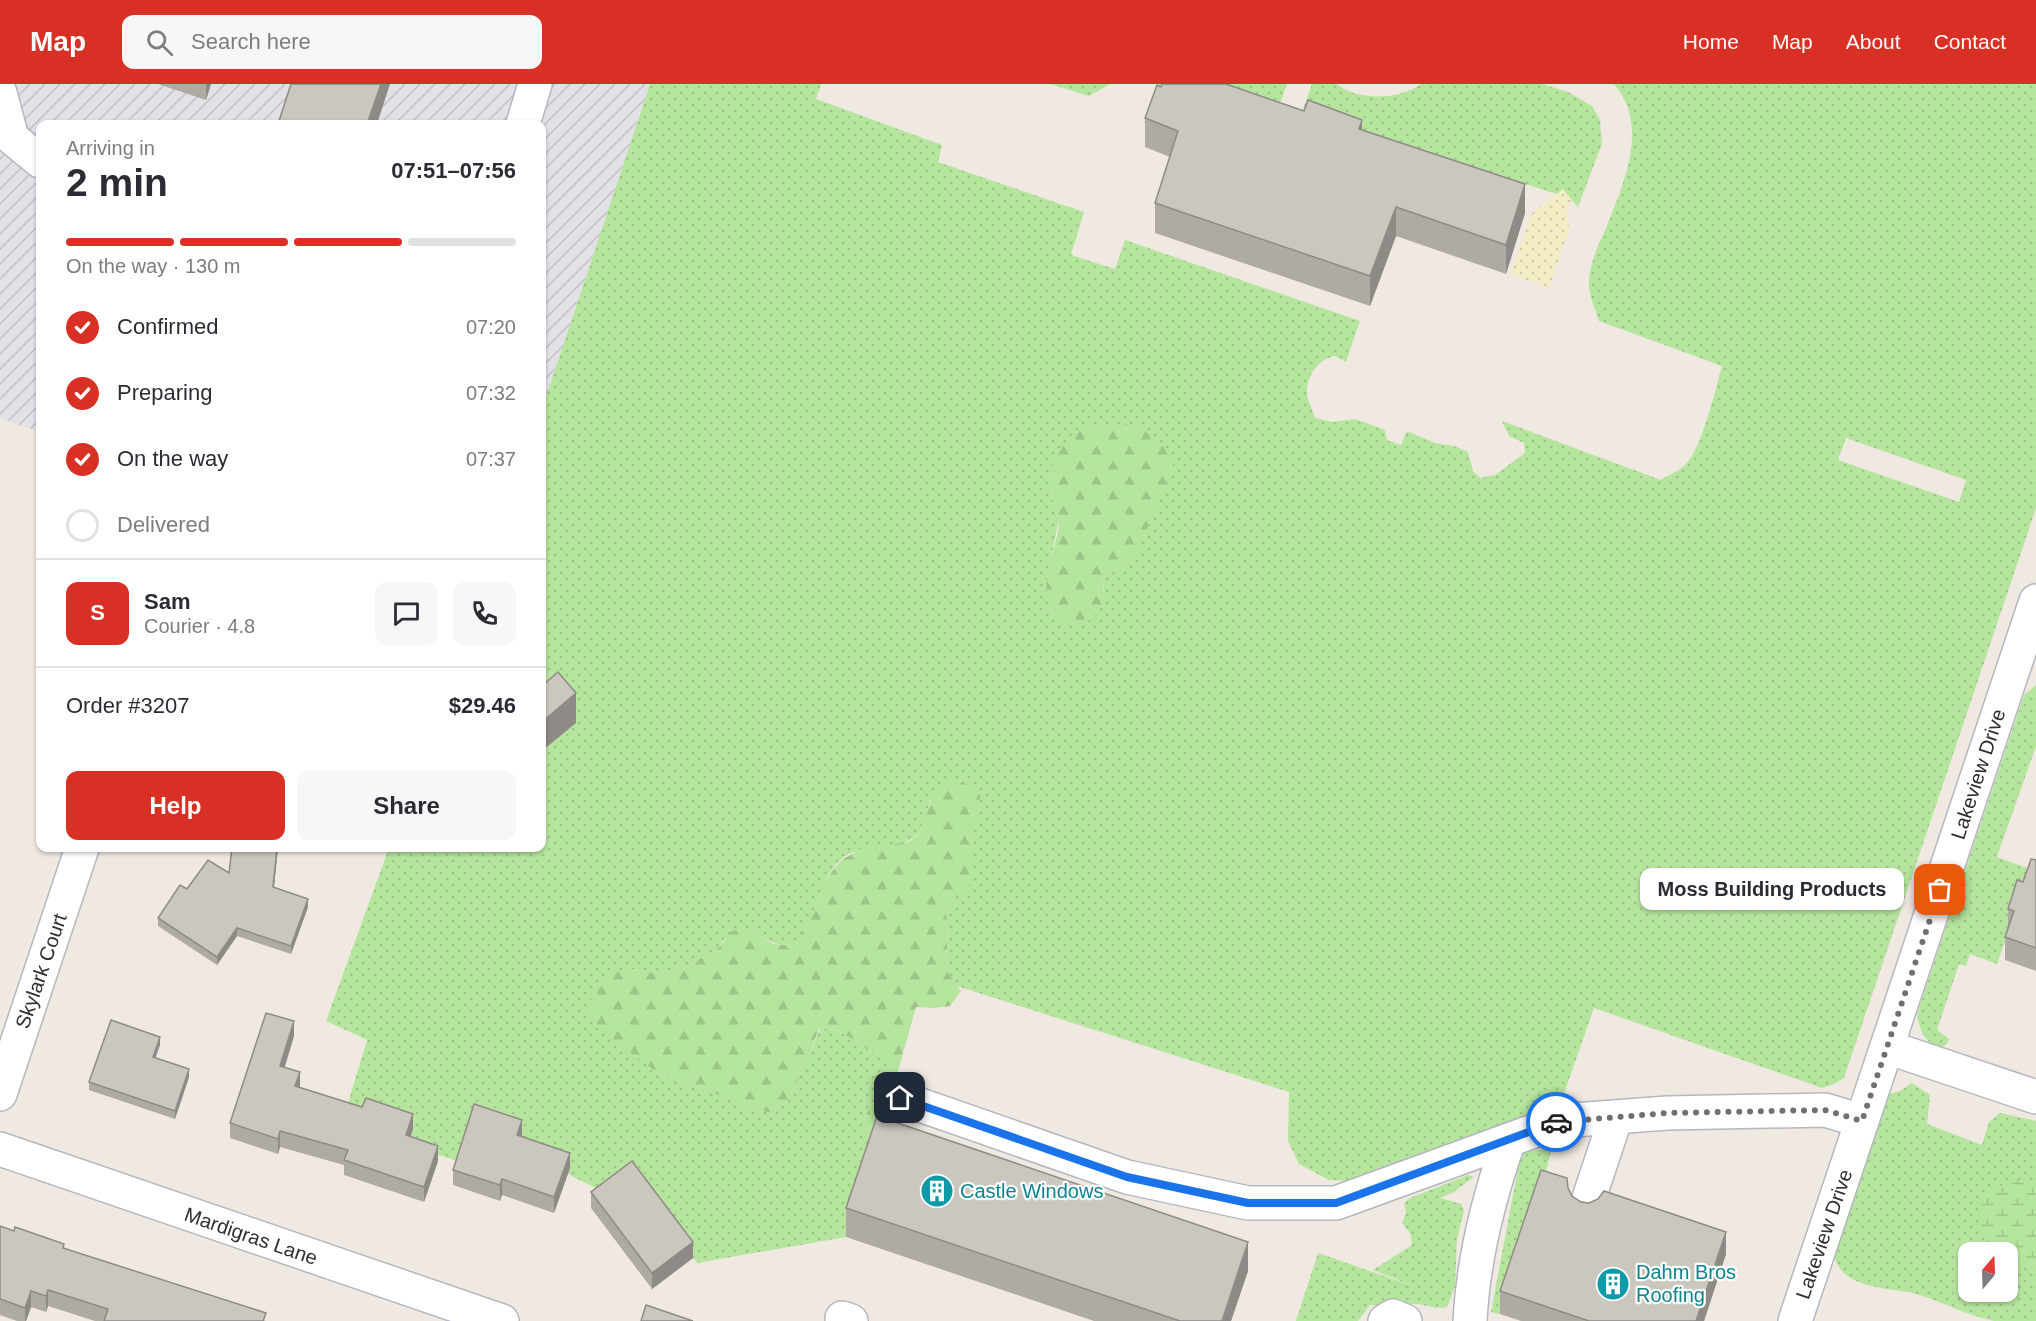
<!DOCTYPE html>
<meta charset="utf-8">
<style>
:root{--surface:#fff;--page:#f7f7f7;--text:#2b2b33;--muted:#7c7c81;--line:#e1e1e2;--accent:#d93025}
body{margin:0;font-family:Arial,sans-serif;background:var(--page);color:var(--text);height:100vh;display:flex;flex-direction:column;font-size:22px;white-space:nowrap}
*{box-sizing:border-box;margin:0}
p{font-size:20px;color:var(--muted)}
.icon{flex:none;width:33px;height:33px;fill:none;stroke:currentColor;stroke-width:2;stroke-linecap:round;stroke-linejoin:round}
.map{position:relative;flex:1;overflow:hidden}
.side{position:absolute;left:36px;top:36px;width:510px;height:732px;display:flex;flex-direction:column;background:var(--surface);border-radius:12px;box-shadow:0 2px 4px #0004}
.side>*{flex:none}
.needle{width:39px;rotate:19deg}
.buttons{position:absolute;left:1958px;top:1158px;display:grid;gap:12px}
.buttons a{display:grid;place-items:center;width:60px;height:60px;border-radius:12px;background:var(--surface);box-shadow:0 2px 4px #0004;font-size:30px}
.pin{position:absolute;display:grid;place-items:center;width:51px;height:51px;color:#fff;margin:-26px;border-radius:12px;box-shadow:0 3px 9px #0006}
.courier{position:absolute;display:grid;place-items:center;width:60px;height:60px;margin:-30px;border:4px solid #1a73e8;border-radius:50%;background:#fff;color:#222;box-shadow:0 2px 8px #0007}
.bubble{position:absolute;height:42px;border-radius:12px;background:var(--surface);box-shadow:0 2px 4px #0004;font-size:20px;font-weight:600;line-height:42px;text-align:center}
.summary em{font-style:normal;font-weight:600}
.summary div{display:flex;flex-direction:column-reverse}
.summary{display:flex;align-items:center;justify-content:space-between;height:102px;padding:0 30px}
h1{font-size:39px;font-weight:600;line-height:45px}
.bar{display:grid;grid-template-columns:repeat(4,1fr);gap:9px 6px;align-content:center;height:72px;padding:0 30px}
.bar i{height:8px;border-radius:4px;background:var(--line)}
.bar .selected{background:var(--accent)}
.bar p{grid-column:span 4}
.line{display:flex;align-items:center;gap:15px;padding:0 30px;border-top:2px solid var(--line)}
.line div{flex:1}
.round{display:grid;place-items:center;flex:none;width:63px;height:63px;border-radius:12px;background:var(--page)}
ol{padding:0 30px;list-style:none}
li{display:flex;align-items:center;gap:18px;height:66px}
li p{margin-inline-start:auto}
li .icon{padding:6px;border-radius:50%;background:var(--accent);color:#fff;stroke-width:4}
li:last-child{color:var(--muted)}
li i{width:33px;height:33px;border:3px solid var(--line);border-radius:50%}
.action{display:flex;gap:12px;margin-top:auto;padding:12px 30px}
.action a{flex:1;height:69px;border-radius:12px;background:var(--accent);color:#fff;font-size:24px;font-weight:600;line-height:69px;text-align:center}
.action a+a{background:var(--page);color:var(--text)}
header{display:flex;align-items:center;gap:36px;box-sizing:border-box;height:84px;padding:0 30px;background:var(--accent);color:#fff}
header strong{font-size:28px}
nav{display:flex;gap:33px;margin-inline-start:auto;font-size:21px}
.search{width:420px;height:54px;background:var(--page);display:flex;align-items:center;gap:15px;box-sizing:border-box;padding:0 21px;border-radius:12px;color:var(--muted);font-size:22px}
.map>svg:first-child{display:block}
.industrial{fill:url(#industrial-furrows)}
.grass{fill:url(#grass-dots);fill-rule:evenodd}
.forest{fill:url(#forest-firs)}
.wetland{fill:url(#wetland-marsh)}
.sand{fill:url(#sand-dots)}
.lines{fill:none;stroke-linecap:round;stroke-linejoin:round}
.minor-casing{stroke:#b4b7c1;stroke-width:36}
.minor{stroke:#fff;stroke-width:33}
.wall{fill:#afaba4}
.shaded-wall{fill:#8e8b86}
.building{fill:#cbc7bf;stroke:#8e8b86;stroke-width:1.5}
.done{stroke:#726f6d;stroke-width:6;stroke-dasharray:0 10.8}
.route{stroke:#1a73e8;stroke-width:8}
.labels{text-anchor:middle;stroke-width:4.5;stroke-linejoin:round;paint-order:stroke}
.street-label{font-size:20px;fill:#2e2e2e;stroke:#fff}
.culture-label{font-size:20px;fill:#0d838f;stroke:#fff;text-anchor:start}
</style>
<header>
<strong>Map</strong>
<div class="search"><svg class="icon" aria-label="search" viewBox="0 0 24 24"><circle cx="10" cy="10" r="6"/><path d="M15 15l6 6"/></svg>Search here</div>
<nav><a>Home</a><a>Map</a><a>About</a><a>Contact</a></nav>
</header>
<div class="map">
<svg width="2036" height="1237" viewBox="0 0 2036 1237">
<defs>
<pattern id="industrial-furrows" width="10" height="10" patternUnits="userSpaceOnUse" patternTransform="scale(1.5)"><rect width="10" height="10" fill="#e3e1e8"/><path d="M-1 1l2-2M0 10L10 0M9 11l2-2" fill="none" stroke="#c3c1c7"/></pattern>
<pattern id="grass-dots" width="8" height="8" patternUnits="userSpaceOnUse" patternTransform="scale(1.5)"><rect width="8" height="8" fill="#b6e59e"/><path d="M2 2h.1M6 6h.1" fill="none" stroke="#9dc588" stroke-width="1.8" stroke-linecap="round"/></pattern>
<pattern id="forest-firs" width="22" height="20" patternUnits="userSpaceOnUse" patternTransform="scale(1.5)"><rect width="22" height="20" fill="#b6e59e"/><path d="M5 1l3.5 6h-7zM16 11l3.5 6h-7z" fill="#9dc588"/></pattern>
<pattern id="wetland-marsh" width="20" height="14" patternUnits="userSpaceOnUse" patternTransform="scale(1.5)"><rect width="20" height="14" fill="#b6e59e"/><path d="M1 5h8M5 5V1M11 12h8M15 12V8" fill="none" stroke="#9dc588"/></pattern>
<pattern id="sand-dots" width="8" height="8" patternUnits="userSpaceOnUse" patternTransform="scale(1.5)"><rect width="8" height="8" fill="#f3ecc5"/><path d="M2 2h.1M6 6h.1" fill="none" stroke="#d1cbaa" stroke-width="1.8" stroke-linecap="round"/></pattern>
</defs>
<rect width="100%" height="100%" fill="#efe9e1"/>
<path class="industrial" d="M 0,0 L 650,0 L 542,325 L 542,40 L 40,40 L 40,348 L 0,334 Z"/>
<g class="grass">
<path d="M 650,0 L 821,0 L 816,15 L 942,61 L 938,78 L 1084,128 L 1071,171 L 1115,185 L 1125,156 L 1360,237 L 1346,278 L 1335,272 C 1318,275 1305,294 1307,311 C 1309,319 1313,327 1315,334 L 1333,338 L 1355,335 L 1385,346 L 1387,356 L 1401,361 L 1407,347 L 1435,359 L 1454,362 L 1468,368 L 1473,387 L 1480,394 L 1495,391 L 1525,369 L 1524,359 L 1509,352 L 1502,337 L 1661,396 C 1668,391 1679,387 1685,381 C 1701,367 1716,304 1722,282 L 1599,237 C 1595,224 1588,210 1589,197 C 1590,178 1598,162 1606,144 C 1624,100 1650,41 1614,0 L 2036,0 L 2036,424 L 1844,994 L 1834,1000 L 1822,1004 L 1594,924 L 1561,1018 L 1360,1097 L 1329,1096 L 1299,1080 L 1288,1057 L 1289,1008 L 957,902 L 946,886 L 948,843 L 946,829 L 956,812 L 980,722 L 930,716 C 919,761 913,758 870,765 C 861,767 852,767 844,773 C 817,794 817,838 796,856 C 782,868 766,854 754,848 L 724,855 L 719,863 L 686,884 L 654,889 L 633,885 L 645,978 L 659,990 L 719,1011 L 748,1024 L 772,1029 L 787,1018 L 807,977 L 820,944 L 837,946 L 854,956 L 870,968 L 887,974 L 891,993 L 870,1023 L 877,1062 L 846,1153 L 697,1179 L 631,1096 L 609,1111 L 568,1090 L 570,1083 L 466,1080 L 342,1039 L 367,956 L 326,937 L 389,764 L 542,764 L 542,325 ZM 1123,339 L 1168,396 L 1135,471 L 1125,481 L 1102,494 L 1104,508 L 1059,536 L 1051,526 L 1047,512 L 1049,486 L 1059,434 L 1050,406 L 1050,392 L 1060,365 L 1094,343 L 1107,343 ZM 1846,354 L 1966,396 L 1959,418 L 1838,376 Z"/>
<path d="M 1050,0 L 1110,0 L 1089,12 Z"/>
<path d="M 1158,0 L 1287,0 L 1271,44 L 1153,41 L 1144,39 Z"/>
<path d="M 1312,0 C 1319,0 1329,0 1336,0 C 1340,2 1344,5 1348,7 C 1371,16 1402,14 1421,0 L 1542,0 L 1568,8 L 1592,22 L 1600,36 L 1602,60 L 1578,123 L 1563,106 L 1557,110 L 1304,31 L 1303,25 Z"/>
<path d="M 2036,601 L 2036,662 L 1997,773 L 2030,785 L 1997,880 L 1970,870 L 1966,882 L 1959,880 L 1937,946 L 1949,955 L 1946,961 L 1937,964 C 1923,954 1920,947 1917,930 L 2024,611 Z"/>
<path d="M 1912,999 L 1930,1011 L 1927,1040 L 1982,1061 L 1989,1038 L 2000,1029 L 2036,1037 L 2036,1096 L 2014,1096 L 1989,1164 L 1998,1168 L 1968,1168 L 1968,1208 L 2007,1208 L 2007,1173 L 2036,1188 L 2036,1237 C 2023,1237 2008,1237 1994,1237 C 1969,1232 1945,1219 1920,1211 C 1891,1202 1844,1208 1834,1172 L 1889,1010 L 1900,1007 Z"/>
<path d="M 1552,1064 L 1541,1106 L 1500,1230 L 1491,1228 L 1519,1079 L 1524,1068 Z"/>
<path d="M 1468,1091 L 1474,1093 L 1452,1109 L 1440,1114 L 1461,1120 L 1464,1126 L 1457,1155 L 1455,1203 L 1447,1223 C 1433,1226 1427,1220 1414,1220 C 1399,1220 1385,1223 1370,1221 L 1358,1237 L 1296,1237 L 1318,1169 L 1416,1203 L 1373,1186 L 1412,1161 L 1410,1149 L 1402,1139 L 1406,1129 L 1404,1119 L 1410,1114 Z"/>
</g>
<g class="forest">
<path d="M 1123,339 C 1148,346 1167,358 1174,384 L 1135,472 L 1125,481 L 1102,494 C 1103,502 1105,514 1102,521 C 1093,543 1064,549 1052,527 C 1038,504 1054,471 1058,447 C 1061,427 1047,412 1050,393 C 1051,381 1059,365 1067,356 C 1082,340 1104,343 1123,339 Z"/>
<path d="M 953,696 L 973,703 L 980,711 L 980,722 L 972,757 L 974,780 L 968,807 L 956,812 L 946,829 L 948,842 L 946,886 L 961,907 L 950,922 L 934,924 L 916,923 L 877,1062 L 862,1041 L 870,1023 L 891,993 L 887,975 L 870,968 L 854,956 L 837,946 L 819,944 L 807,977 L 787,1018 L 772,1029 L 748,1024 L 719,1011 L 659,990 L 598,944 L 588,929 L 592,912 L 600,896 L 617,888 L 633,885 L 654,889 L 686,884 L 719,863 L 732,847 L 742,845 L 754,848 L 774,860 L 785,861 L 795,857 L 809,837 L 823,801 L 835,783 L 843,775 L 863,764 L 909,758 L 917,751 L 921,742 L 935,706 Z"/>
</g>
<path class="wetland" d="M 2014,1096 L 2036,1096 L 2036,1188 L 2007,1173 L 2007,1168 L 1998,1168 L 1989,1164 C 1973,1123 1970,1114 2014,1096 Z"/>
<path class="sand" d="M 1563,105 L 1572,117 L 1567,123 L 1569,146 L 1549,204 L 1511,190 L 1531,130 Z"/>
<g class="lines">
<g class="minor-casing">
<g id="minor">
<path d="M 0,9 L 12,54 L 40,77"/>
<path d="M 523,40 L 535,0"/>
<path d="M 1887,963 L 2036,1013"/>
<path d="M 0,1010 L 82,764"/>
<path d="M 900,1014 L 1127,1093 L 1248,1119 L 1336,1119 L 1561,1037 L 1667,1029 L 1825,1026 L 1862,1037"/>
<path d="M 0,1065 L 502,1237"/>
<path d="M 1586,1123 L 1616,1033"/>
<path d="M 842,1234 L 851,1237"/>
<path d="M 1385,1237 L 1393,1232 L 1405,1237"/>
<path d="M 1470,1237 C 1473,1176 1489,1113 1509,1056"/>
<path d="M 1795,1237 L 2036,517"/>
</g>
</g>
<use href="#minor" class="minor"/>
</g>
<g class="wall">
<path d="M 158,0 L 211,0 L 206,16 Z"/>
<path d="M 1161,3 L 1362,47 L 1525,129 L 1506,190 L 1396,152 L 1370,222 L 1155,149 L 1155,119 L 1170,73 L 1145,63 L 1145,34 Z"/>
<path d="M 278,764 L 274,803 L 308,823 L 291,870 L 237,852 L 217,881 L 158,842 L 158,834 L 187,805 L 229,789 Z"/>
<path d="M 2036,776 L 2036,887 L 2005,876 L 2005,853 L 2008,845 L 2008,825 Z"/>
<path d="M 294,952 L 285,983 L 300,1004 L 413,1045 L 411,1052 L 438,1077 L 424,1118 L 344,1091 L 344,1081 L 280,1063 L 278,1070 L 230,1054 L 230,1039 Z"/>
<path d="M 160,961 L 155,973 L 189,993 L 175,1035 L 89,1006 L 89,998 Z"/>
<path d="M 522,1053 L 570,1084 L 554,1129 L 502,1111 L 500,1117 L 453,1101 L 453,1086 Z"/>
<path d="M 1568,1104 L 1572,1112 L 1581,1118 L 1726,1170 L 1704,1237 L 1521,1237 L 1500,1230 L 1500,1207 Z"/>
<path d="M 591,1108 L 693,1174 L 652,1205 L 591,1124 Z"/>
<path d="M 846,1124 L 1248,1187 L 1231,1237 L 1094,1237 L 846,1153 Z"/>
<path d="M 0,1142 L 64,1164 L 266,1237 L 95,1237 L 48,1222 L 46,1228 L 31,1223 L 26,1237 L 17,1237 L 0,1231 Z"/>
</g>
<g class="shaded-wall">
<path d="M 206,0 L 211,0 L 206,16 Z"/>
<path d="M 381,0 L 390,0 L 377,40 L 367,40 Z"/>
<path d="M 1362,36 L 1362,65 L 1359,45 Z"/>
<path d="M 1525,100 L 1525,129 L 1506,190 L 1506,161 Z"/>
<path d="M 1396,123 L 1396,152 L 1370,222 L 1370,192 Z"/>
<path d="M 576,609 L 576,639 L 542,667 L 542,638 Z"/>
<path d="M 277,764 L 278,764 L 273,811 L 273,803 Z"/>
<path d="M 308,815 L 308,823 L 291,870 L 291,862 Z"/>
<path d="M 237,844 L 237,852 L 217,881 L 217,873 Z"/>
<path d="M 294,937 L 294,952 L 280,997 L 280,982 Z"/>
<path d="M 160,953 L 160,961 L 153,981 L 153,973 Z"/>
<path d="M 189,985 L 189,993 L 175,1035 L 175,1027 Z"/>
<path d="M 300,988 L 300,1003 L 295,1018 L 295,1002 Z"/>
<path d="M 413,1030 L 413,1045 L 406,1066 L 406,1051 Z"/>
<path d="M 522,1036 L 522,1052 L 517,1067 L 517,1051 Z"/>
<path d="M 280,1047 L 280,1063 L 278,1070 L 278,1055 Z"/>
<path d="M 438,1062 L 438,1077 L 424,1118 L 424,1103 Z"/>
<path d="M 570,1069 L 570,1084 L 554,1129 L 554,1113 Z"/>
<path d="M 502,1095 L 502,1111 L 500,1117 L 500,1101 Z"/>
<path d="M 1726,1148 L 1726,1170 L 1704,1237 L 1696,1237 Z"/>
<path d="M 693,1158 L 693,1174 L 652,1205 L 652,1189 Z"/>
<path d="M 1248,1158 L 1248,1187 L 1231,1237 L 1222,1237 Z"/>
<path d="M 48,1206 L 48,1222 L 46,1228 L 46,1212 Z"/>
<path d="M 31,1207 L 31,1223 L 26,1237 L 25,1237 L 25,1224 Z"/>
</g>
<g class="building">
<path d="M 291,0 L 381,0 L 367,40 L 278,40 Z"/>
<path d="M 1162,0 L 1226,0 L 1304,27 L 1308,16 L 1362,36 L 1359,45 L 1525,100 L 1506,161 L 1396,123 L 1370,192 L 1155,119 L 1178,47 L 1145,34 L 1157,1 L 1161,3 Z"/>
<path d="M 558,588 L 576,609 L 542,638 L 542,602 Z"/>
<path d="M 232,764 L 277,764 L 273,803 L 308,815 L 291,862 L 237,844 L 217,873 L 158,834 L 180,801 L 187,805 L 208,776 L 229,789 Z"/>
<path d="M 2031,775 L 2036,776 L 2036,864 L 2005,853 L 2014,827 L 2008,825 L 2017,796 L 2023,798 Z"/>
<path d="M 266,929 L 294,937 L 280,982 L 300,988 L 295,1002 L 362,1023 L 366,1014 L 413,1030 L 406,1051 L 438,1062 L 424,1103 L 344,1076 L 348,1066 L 280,1047 L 278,1055 L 230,1039 Z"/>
<path d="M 111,936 L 160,953 L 153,973 L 189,985 L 175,1027 L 89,998 Z"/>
<path d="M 474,1020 L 522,1036 L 517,1051 L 570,1069 L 554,1113 L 502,1095 L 500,1101 L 453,1086 Z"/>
<path d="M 877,1032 L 1248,1158 L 1222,1237 L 1180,1237 L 846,1124 Z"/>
<path d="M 632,1077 L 693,1158 L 652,1189 L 591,1108 Z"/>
<path d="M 1541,1086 L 1567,1094 L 1568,1104 L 1572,1112 L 1581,1118 L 1589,1119 L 1598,1115 L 1604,1107 L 1726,1148 L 1696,1237 L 1589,1237 L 1500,1207 Z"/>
<path d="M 0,1142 L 14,1147 L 15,1143 L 64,1160 L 63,1164 L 266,1229 L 263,1237 L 104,1237 L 108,1225 L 48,1206 L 46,1212 L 31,1207 L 25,1224 L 0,1215 Z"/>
<path d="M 646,1221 L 693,1237 L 641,1237 Z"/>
</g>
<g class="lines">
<path class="done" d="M 1556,1038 L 1667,1029 L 1825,1026 L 1862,1037 L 1940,806"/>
<path class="route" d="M 900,1014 L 1127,1093 L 1248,1119 L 1336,1119 L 1556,1038"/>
</g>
<defs>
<g id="building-disc" transform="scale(1.725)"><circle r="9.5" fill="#0f9aa8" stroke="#fff"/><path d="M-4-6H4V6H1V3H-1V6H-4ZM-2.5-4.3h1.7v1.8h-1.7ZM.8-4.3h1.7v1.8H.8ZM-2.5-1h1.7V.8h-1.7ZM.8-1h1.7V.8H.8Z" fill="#fff"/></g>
</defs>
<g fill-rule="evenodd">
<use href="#building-disc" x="937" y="1107"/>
<use href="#building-disc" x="1613" y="1200"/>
</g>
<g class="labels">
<g class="street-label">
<text transform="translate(1978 690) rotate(-72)" y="7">Lakeview Drive</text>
<text transform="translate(41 887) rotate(-71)" y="7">Skylark Court</text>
<text transform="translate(1824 1150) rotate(-71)" y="7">Lakeview Drive</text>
<text transform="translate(251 1152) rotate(19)" y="7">Mardigras Lane</text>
</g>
<g class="culture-label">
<text x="960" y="1114">Castle Windows</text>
<text x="1636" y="1195">Dahm Bros<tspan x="1636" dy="23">Roofing</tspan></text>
</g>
</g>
</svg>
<div class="buttons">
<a><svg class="needle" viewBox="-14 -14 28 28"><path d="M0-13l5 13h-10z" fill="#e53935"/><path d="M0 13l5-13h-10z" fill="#7c7c81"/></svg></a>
</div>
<div class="pin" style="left:1940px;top:806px;background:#ea580c"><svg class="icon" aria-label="bag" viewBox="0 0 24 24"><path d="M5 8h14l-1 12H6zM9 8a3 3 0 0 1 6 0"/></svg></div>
<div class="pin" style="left:900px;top:1014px;background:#1f2937"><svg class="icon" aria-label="home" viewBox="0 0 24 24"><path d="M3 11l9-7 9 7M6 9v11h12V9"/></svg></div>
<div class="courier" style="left:1556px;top:1038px"><svg class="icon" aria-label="car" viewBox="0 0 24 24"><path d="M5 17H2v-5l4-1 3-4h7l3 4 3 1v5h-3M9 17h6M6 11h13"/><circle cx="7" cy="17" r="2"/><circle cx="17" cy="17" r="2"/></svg></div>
<div class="bubble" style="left:1640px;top:784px;width:264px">Moss Building Products</div>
<section class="side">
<div class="summary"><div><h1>2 min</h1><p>Arriving in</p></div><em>07:51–07:56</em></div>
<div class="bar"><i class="selected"></i><i class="selected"></i><i class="selected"></i><i></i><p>On the way · 130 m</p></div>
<ol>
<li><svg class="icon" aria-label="check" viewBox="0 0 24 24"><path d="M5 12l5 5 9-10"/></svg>Confirmed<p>07:20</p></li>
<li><svg class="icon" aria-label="check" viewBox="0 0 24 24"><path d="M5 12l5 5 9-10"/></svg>Preparing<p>07:32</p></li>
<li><svg class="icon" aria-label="check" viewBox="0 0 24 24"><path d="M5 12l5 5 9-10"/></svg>On the way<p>07:37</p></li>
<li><i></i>Delivered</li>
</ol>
<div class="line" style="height:108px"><b class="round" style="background:var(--accent);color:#fff">S</b><div><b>Sam</b><p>Courier · 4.8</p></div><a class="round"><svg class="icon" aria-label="chat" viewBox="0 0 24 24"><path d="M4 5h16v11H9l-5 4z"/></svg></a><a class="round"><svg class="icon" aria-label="phone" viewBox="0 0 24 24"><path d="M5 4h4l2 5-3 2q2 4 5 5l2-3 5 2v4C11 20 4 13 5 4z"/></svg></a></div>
<div class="line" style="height:78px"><div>Order #3207</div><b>$29.46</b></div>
<div class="action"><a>Help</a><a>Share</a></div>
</section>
</div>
